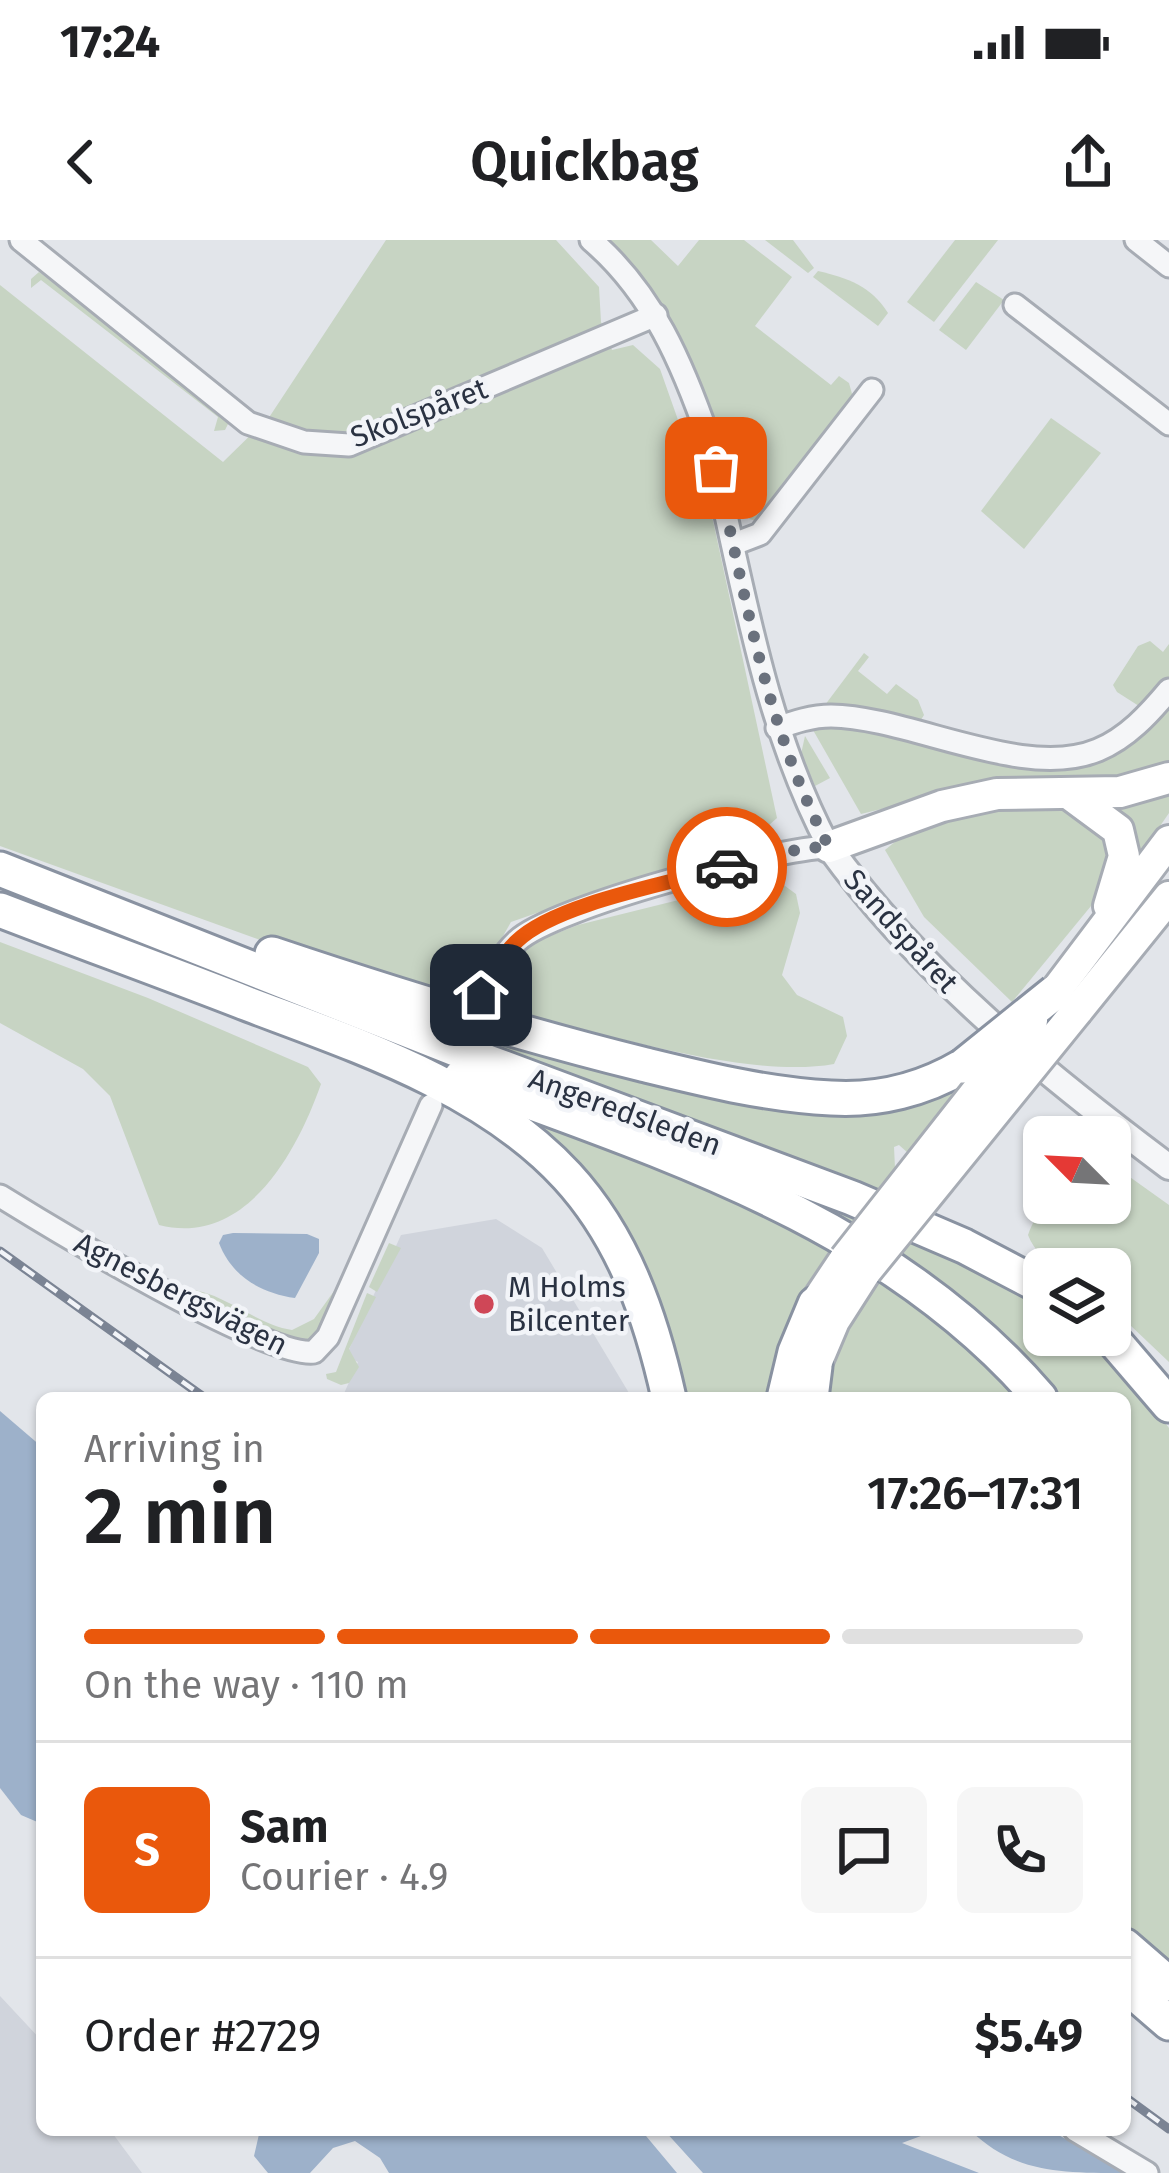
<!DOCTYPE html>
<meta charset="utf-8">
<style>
:root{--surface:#fff;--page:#f6f6f6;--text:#202124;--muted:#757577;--line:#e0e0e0;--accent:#ea580c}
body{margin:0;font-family:"Fira Sans",sans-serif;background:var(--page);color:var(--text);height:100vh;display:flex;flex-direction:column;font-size:45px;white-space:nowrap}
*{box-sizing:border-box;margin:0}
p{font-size:39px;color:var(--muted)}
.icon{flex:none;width:66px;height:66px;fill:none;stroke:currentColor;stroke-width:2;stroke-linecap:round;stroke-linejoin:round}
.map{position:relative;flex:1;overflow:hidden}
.side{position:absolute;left:36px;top:1152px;width:1095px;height:744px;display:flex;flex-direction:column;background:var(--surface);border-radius:18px;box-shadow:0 3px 9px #0004}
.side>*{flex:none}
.needle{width:78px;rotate:294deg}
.fabs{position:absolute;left:1023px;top:876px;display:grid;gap:24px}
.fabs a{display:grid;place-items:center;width:108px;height:108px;border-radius:18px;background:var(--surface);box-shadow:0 3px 9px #0004;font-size:60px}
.pin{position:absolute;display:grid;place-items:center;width:102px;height:102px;color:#fff;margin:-51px;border-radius:24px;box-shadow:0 6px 18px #0006}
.courier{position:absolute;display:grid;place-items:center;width:120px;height:120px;margin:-60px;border:9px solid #ea580c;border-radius:50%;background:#fff;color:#222;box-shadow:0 3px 15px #0007}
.headline em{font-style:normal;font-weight:600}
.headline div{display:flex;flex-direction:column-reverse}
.headline{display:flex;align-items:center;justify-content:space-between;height:204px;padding:0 48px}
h1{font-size:78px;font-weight:600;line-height:90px}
.bar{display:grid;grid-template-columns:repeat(4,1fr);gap:18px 12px;align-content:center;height:144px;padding:0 48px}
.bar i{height:15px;border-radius:9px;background:var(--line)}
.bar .on{background:var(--accent)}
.bar p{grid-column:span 4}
.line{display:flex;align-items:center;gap:30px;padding:0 48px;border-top:3px solid var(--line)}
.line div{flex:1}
.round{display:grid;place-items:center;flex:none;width:126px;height:126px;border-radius:18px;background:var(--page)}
.status{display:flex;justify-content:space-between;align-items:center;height:84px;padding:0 60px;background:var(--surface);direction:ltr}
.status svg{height:33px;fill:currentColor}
header{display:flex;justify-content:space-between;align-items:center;height:156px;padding:0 48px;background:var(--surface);font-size:54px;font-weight:600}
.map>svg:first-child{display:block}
.built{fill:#d0d4dc}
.green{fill:#c7d4c3}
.water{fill:#9db1ca}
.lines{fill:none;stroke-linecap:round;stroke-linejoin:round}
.minor-casing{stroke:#a7acb4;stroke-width:27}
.tertiary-casing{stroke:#a7acb4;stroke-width:30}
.secondary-casing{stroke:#a7acb4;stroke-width:36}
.trunk-casing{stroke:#8992a1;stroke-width:39}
.minor{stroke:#f5f6f8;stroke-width:21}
.tertiary{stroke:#f5f6f8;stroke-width:24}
.secondary{stroke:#fff;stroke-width:30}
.trunk{stroke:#fff;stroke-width:33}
.rail-casing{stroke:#7b8494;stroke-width:9}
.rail{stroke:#f2f4f8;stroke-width:4.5;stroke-dasharray:14;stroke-linecap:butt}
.secondary-bridge-casing{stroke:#a7acb4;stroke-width:36;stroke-linecap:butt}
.trunk-bridge-casing{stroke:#8992a1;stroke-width:39;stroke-linecap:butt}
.secondary-bridge{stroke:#fff;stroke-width:30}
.trunk-bridge{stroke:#fff;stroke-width:33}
.done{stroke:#6a717d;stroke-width:12;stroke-dasharray:0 21.6}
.route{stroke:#ea580c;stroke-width:15}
.poi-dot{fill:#cf4757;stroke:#f2f4f8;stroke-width:4.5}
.labels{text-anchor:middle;stroke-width:9;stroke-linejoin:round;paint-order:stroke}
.street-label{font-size:30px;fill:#2a3242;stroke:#f2f4f8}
.poi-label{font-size:30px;fill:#2a3242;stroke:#f2f4f8;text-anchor:start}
</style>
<div class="status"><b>17:24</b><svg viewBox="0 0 49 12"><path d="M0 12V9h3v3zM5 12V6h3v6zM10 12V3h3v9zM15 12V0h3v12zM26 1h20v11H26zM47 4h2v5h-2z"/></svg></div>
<header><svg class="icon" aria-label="back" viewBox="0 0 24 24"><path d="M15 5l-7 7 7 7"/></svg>Quickbag<svg class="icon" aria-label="share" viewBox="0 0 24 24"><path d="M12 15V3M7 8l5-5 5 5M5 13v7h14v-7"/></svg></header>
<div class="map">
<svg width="1169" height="1933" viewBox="0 0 1169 1933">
<rect width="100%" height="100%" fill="#e2e5ea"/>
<g class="built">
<path d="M 496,979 L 542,1008 L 632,1158 L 342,1158 L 358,1122 L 346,1116 L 401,995 Z"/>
<path d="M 0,1756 L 42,1801 L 42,1890 L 110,1890 L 142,1933 L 0,1933 Z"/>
</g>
<g class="green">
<path d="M 386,0 L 556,0 L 599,47 L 601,82 L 612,110 L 633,105 L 660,129 L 712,276 L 777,578 L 736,614 L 657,631 L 511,682 L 460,772 L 0,606 L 0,45 L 223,222 L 270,176 Z"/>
<path d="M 611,0 L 651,0 L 678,26 L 699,0 L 744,0 L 792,37 L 755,86 L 831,145 L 839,136 L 849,143 L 854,161 L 757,281 L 749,279 L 752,274 L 734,266 L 709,167 L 688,116 L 656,61 Z"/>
<path d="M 765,0 L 793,0 L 814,28 L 808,33 Z"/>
<path d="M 955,0 L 998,0 L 934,82 L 907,62 Z"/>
<path d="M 818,31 C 848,38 871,46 888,73 L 878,86 L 813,37 Z"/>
<path d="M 39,32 L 222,169 L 230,180 L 225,190 L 214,191 L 218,177 L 41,40 L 31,48 L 31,39 Z"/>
<path d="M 976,42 L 1004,60 L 966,110 L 939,90 Z"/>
<path d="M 1051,178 L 1101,213 L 1024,309 L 981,271 Z"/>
<path d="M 1150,401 L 1163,412 L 1169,404 L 1169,439 L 1142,468 L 1117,452 L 1113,445 L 1138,406 Z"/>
<path d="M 864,413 L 869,417 L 858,431 L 887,454 L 896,444 L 918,460 L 924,475 L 919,483 L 825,465 Z"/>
<path d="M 1169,461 L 1169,525 L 1146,537 L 967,548 L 861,574 L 813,490 L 817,487 L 849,486 L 1051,526 Z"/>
<path d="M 805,496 L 830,538 L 815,546 L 801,514 Z"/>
<path d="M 1169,547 L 1169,573 L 1136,621 L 1101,560 Z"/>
<path d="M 1064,569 L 1107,591 L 1111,636 L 1091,666 L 1012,762 L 924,677 L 885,610 C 931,568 1005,567 1064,569 Z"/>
<path d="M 763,639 L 781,643 L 796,654 L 800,673 L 782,735 L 797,755 L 843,777 L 847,796 L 834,824 C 746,840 590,790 500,767 L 493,759 L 513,720 L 529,704 L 578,685 Z"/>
<path d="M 0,651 L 857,972 L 1044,1063 L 1044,1095 L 1090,1095 L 1118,1122 L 1169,1188 L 1169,1729 L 1125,1692 L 1125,1158 L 1055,1158 L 996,1096 L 543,858 L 0,656 Z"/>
<path d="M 0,702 L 148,758 L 308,827 L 321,844 C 297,912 246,1007 159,985 L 110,856 L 83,829 L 0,783 Z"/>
<path d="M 291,729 L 749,856 L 960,844 L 908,913 L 899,905 L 894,907 L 895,928 L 876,952 Z"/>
<path d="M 537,884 L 702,946 L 833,1004 L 791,1076 L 766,1158 L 686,1158 L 666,1082 L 639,1016 L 535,887 Z"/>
<path d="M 1120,930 L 1169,965 L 1169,1122 L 1110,1066 L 1110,1029 C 1075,1029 1043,1032 1028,995 C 1043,951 1070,963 1110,963 L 1110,936 Z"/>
<path d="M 389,1003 L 401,1008 L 377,1052 L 369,1047 Z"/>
<path d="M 884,1033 L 1026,1158 L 822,1158 L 848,1085 Z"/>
<path d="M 339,1044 L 343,1045 L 322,1089 L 305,1103 L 254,1087 L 188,1049 C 225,1053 255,1084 292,1090 L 314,1079 Z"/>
<path d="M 367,1053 L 376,1057 L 349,1109 L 359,1127 L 349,1143 L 341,1145 L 327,1139 L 326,1134 L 336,1132 Z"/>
</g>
<g class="water">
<path d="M 233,993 L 307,994 L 319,999 L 319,1013 L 295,1058 C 261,1053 232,1037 219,1003 L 223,995 Z"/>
<path d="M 0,1171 L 42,1207 L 42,1584 L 21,1575 L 0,1548 Z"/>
<path d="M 260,1890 L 641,1890 L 677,1933 L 389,1933 L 380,1918 L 355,1901 L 333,1908 L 310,1933 L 268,1933 L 254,1916 Z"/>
<path d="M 664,1890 L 937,1890 L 902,1903 L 979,1933 L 703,1933 Z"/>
<path d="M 970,1890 L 1050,1890 L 1124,1933 C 1061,1933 1014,1933 970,1890 Z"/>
</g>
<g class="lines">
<g class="minor-casing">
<g id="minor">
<path d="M 21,0 L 248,183 L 304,202 L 349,205 L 656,75"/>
<path d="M 1136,0 L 1169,26"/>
<path d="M 1015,65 L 1169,184"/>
<path d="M 734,304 L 760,294 L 872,150"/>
<path d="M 777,488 C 794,482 812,476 831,476 C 910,477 1024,541 1098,510 C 1127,498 1149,474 1169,450"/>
<path d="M 481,755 C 491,736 501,716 517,701 C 553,667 776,608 829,607 C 762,481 742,338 709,200 C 683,125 653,53 591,0"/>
<path d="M 0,956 C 50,987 267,1119 314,1112 L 328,1097 L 431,865"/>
<path d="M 1075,1890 L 1147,1933"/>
</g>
</g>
<g class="tertiary-casing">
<path id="tertiary" d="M 829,607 C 921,734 1044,833 1169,927"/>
</g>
<g class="secondary-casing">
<g id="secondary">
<path d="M 1072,556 L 1118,590 L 1124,616 L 1109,666"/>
<path d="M 829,607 L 942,566 L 997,554 L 1120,552 L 1169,538"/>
<path d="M 1055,752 L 1169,601"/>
<path d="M 1077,771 L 1169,657"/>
<path d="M 815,1064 L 845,1019"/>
<path d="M 815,1126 L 834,1081 L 866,1031"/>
</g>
</g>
<g class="trunk-casing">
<g id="trunk">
<path d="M 0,629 L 488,822 L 852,958 L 964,1006 L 1044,1048"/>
<path d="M 0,670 C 83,702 166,732 248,764 C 359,806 485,847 567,936 C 624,998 651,1077 669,1158"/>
<path d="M 272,714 C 394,755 517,793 642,824 C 704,839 767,855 831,858 C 878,861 924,849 963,826"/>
<path d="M 461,837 C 670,914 891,984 1040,1158"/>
<path d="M 1109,1095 L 1169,1165"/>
<path d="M 784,1158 L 795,1112 L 815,1064"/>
<path d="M 811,1158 L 815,1126"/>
<path d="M 1125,1706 L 1169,1744"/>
<path d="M 1125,1745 L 1169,1783"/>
</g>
</g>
<use href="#minor" class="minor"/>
<use href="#tertiary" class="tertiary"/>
<use href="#secondary" class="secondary"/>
<use href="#trunk" class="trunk"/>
<g class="rail-casing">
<g id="rail">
<path d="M 0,1011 L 205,1158"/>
<path d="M 1125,1857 L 1169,1889"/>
</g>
</g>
<use href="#rail" class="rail"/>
<g class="secondary-bridge-casing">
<g id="secondary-bridge">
<path d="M 845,1019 L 1032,781"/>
<path d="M 866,1031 L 1077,771"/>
</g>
</g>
<g class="trunk-bridge-casing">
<path id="trunk-bridge" d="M 963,826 L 1055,752"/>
</g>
<use href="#secondary-bridge" class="secondary-bridge"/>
<use href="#trunk-bridge" class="trunk-bridge"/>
</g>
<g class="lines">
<path class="done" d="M 716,228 C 747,360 765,485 829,607 L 804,608 L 727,627"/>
<path class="route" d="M 481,755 C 491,737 501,716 517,701 C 556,663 672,643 727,627"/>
</g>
<circle class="poi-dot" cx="484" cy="1064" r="12"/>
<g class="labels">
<g class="street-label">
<text transform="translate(419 173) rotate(-21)" y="10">Skolspåret</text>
<text transform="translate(901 691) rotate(48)" y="10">Sandspåret</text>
<text transform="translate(625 872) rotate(20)" y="10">Angeredsleden</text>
<text transform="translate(181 1054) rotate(27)" y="10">Agnesbergsvägen</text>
</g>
<g class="poi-label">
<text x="508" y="1057">M Holms<tspan x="508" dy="34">Bilcenter</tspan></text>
</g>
</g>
</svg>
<div class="fabs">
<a><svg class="needle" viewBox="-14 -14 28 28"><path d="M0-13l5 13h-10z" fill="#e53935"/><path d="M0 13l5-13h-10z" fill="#757577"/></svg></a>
<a><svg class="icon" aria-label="layers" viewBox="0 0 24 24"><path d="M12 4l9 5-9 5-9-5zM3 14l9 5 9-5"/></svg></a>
</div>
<div class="pin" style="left:716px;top:228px;background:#ea580c"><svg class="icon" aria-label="bag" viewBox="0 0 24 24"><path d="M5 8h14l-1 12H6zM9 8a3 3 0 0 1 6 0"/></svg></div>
<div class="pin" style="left:481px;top:755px;background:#1f2937"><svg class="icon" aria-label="home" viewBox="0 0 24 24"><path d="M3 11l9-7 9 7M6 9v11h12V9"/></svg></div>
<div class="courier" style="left:727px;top:627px"><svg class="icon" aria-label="car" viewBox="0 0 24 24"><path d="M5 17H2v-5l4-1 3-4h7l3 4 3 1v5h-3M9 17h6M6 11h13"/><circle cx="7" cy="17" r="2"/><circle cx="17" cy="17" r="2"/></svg></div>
<section class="side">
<div class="headline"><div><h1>2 min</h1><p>Arriving in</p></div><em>17:26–17:31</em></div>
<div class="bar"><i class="on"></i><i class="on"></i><i class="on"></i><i></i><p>On the way · 110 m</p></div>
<div class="line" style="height:216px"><b class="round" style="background:var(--accent);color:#fff">S</b><div><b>Sam</b><p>Courier · 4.9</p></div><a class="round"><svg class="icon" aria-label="chat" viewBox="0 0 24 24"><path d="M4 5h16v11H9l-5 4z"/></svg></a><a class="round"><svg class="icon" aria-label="phone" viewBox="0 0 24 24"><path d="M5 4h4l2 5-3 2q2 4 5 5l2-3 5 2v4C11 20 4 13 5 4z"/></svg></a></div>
<div class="line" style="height:156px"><div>Order #2729</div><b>$5.49</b></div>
</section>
</div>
